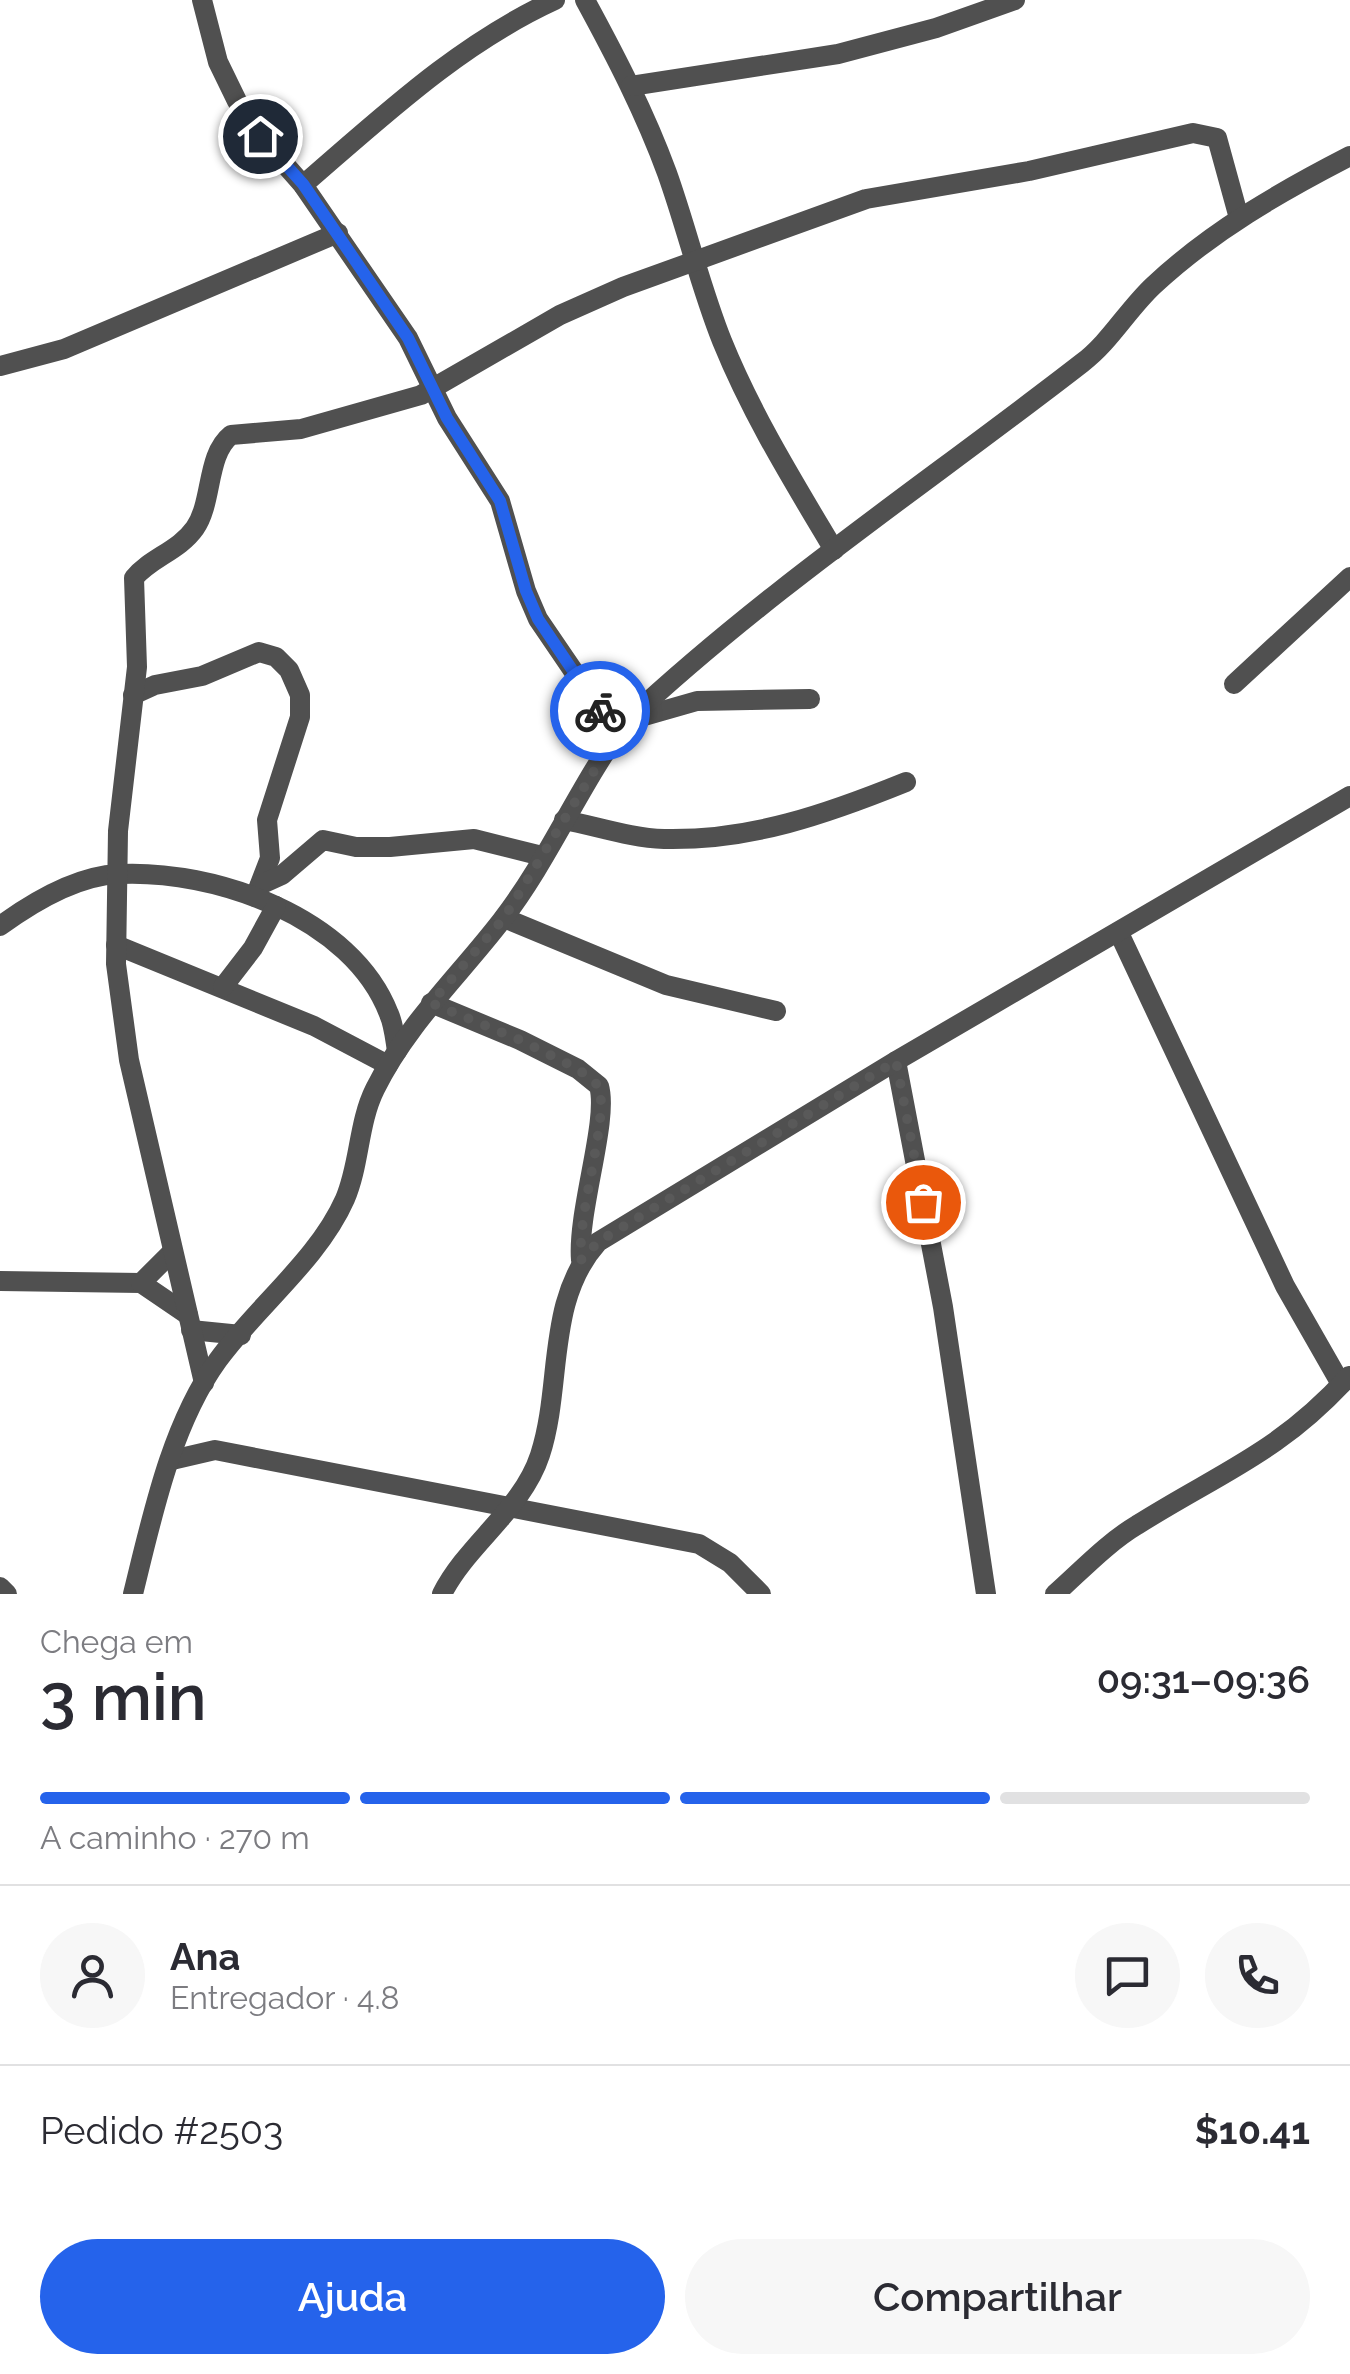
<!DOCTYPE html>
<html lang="pt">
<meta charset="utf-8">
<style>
:root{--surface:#fff;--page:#f7f7f7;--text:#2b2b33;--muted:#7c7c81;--line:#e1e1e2;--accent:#2563eb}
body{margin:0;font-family:Raleway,sans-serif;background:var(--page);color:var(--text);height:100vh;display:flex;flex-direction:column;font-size:38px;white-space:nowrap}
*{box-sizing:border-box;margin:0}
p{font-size:32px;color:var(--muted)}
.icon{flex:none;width:55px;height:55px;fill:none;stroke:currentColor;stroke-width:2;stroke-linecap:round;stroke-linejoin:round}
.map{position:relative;height:1594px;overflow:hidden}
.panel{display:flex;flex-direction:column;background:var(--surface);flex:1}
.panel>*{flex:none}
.pin{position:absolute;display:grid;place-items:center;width:85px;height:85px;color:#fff;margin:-42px;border:5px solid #fff;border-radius:50%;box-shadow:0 2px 10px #0007}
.courier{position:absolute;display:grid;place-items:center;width:100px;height:100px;margin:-50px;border:8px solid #2563eb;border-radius:50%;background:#fff;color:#222;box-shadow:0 2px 12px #0007}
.head em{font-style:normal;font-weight:600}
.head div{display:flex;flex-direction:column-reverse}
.head{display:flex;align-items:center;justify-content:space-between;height:170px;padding:0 40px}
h1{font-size:65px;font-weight:600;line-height:75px}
.bar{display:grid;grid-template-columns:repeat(4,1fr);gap:15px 10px;align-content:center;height:120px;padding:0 40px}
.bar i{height:12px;border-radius:8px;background:var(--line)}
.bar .active{background:var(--accent)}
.bar p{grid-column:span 4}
.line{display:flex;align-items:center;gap:25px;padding:0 40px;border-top:2px solid var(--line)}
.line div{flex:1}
.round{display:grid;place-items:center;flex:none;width:105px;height:105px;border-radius:52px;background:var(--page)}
.action{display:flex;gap:20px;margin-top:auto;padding:20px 40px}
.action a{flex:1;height:115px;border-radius:60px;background:var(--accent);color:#fff;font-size:40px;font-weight:600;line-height:115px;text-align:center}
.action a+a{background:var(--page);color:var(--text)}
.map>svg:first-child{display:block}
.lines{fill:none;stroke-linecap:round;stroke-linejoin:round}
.street{stroke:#505050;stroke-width:20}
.done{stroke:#595959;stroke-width:10;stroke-dasharray:0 18}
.route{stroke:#2563eb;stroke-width:12}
</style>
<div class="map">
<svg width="1350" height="1594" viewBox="0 0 1350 1594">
<rect width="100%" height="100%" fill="#fff"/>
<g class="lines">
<g class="street">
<path d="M 202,0 L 218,62 L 237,101 L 260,136 L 303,185 L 408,338 L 447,418 L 500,501 L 526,591 L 538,619 L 617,735"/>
<path d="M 585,0 C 616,57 645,113 667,173 C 687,229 700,286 722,341 C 752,415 793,481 834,550"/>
<path d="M 631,86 L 838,54 L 936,28 L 1015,0"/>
<path d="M 303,185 C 383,116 459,44 555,0"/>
<path d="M 0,366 L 64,349 L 338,233"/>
<path d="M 1234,684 L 1350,577"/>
<path d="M 133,695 L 155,685 L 202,676 L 259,652 L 276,657 L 289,670 L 300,695 L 300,717 L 267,820 L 270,858 L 255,897"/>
<path d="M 634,719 L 697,701 L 810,699"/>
<path d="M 564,820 C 596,826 631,838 664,839 C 750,841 827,814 906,782"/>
<path d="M 260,885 L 282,875 L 323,840 L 356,847 L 390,847 L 474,839 L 542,856"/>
<path d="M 504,918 L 666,985 L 776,1011"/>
<path d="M 0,926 C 33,902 76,876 118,874 C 214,869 352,917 389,1014 C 394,1025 395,1039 397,1051"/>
<path d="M 1119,933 L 1285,1286 L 1341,1384"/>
<path d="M 116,945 L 314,1026 L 388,1065"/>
<path d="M 223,987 L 253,948 L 276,906"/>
<path d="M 431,1003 L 520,1040 L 578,1069 L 599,1086 C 609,1120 577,1212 581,1260"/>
<path d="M 896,1061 L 943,1307 L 986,1594"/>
<path d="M 0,1281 L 141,1283 L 188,1315"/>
<path d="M 141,1283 L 172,1252"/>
<path d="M 191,1330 L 241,1335"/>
<path d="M 204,1383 L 129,1060 L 116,964 L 118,831 L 137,667 L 134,578 C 150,558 179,551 195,528 C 213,502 206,455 231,435 L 301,429 L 421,395 L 560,315 L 623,287 L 866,199 L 1029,171 L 1193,133 L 1217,138 L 1239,218"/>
<path d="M 172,1460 L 215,1450 L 699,1544 L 730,1563 L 761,1594"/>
<path d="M 0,1587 L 7,1594"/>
<path d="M 133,1594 C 152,1517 171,1425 218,1360 C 257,1306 318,1260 345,1199 C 360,1164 358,1123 375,1089 C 407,1024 459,976 502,920 C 550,858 580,783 627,721 C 768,589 930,481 1082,363 C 1110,342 1128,309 1154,285 C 1212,231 1280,192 1350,156"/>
<path d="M 442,1594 C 467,1544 522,1510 540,1455 C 563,1385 545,1301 598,1242 L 896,1061 L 1350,796"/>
<path d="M 1055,1594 C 1081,1571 1107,1543 1137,1525 C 1221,1472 1279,1453 1349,1376"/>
</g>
</g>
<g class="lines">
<path class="done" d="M 600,711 L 616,735 L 504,918 L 431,1003 L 520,1040 L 578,1069 L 599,1086 C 609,1121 577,1212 581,1260 L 598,1242 L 896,1061 L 923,1202"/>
<path class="route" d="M 260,136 L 303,184 L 408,338 L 447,418 L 500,501 L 526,591 L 538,619 L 600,711"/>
</g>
</svg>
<div class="pin" style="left:923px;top:1202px;background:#ea580c"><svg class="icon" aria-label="bag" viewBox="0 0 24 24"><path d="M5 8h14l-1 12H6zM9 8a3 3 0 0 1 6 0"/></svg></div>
<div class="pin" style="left:260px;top:136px;background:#1f2937"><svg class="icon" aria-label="home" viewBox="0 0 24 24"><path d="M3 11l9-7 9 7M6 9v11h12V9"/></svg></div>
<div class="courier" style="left:600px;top:711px"><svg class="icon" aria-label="bike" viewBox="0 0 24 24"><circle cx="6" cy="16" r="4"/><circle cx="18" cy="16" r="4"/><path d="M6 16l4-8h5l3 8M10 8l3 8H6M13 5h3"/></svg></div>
</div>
<section class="panel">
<div class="head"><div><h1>3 min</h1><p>Chega em</p></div><em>09:31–09:36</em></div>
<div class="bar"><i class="active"></i><i class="active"></i><i class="active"></i><i></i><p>A caminho · 270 m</p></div>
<div class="line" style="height:180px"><a class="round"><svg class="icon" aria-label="person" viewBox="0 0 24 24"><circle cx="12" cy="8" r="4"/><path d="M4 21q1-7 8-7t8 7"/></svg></a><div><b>Ana</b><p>Entregador · 4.8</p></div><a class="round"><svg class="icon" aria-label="chat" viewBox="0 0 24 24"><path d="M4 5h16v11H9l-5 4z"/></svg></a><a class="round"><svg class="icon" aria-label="phone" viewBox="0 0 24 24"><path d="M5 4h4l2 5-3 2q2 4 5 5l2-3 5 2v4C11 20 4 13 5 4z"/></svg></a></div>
<div class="line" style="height:130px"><div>Pedido #2503</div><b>$10.41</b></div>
<div class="action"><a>Ajuda</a><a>Compartilhar</a></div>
</section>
